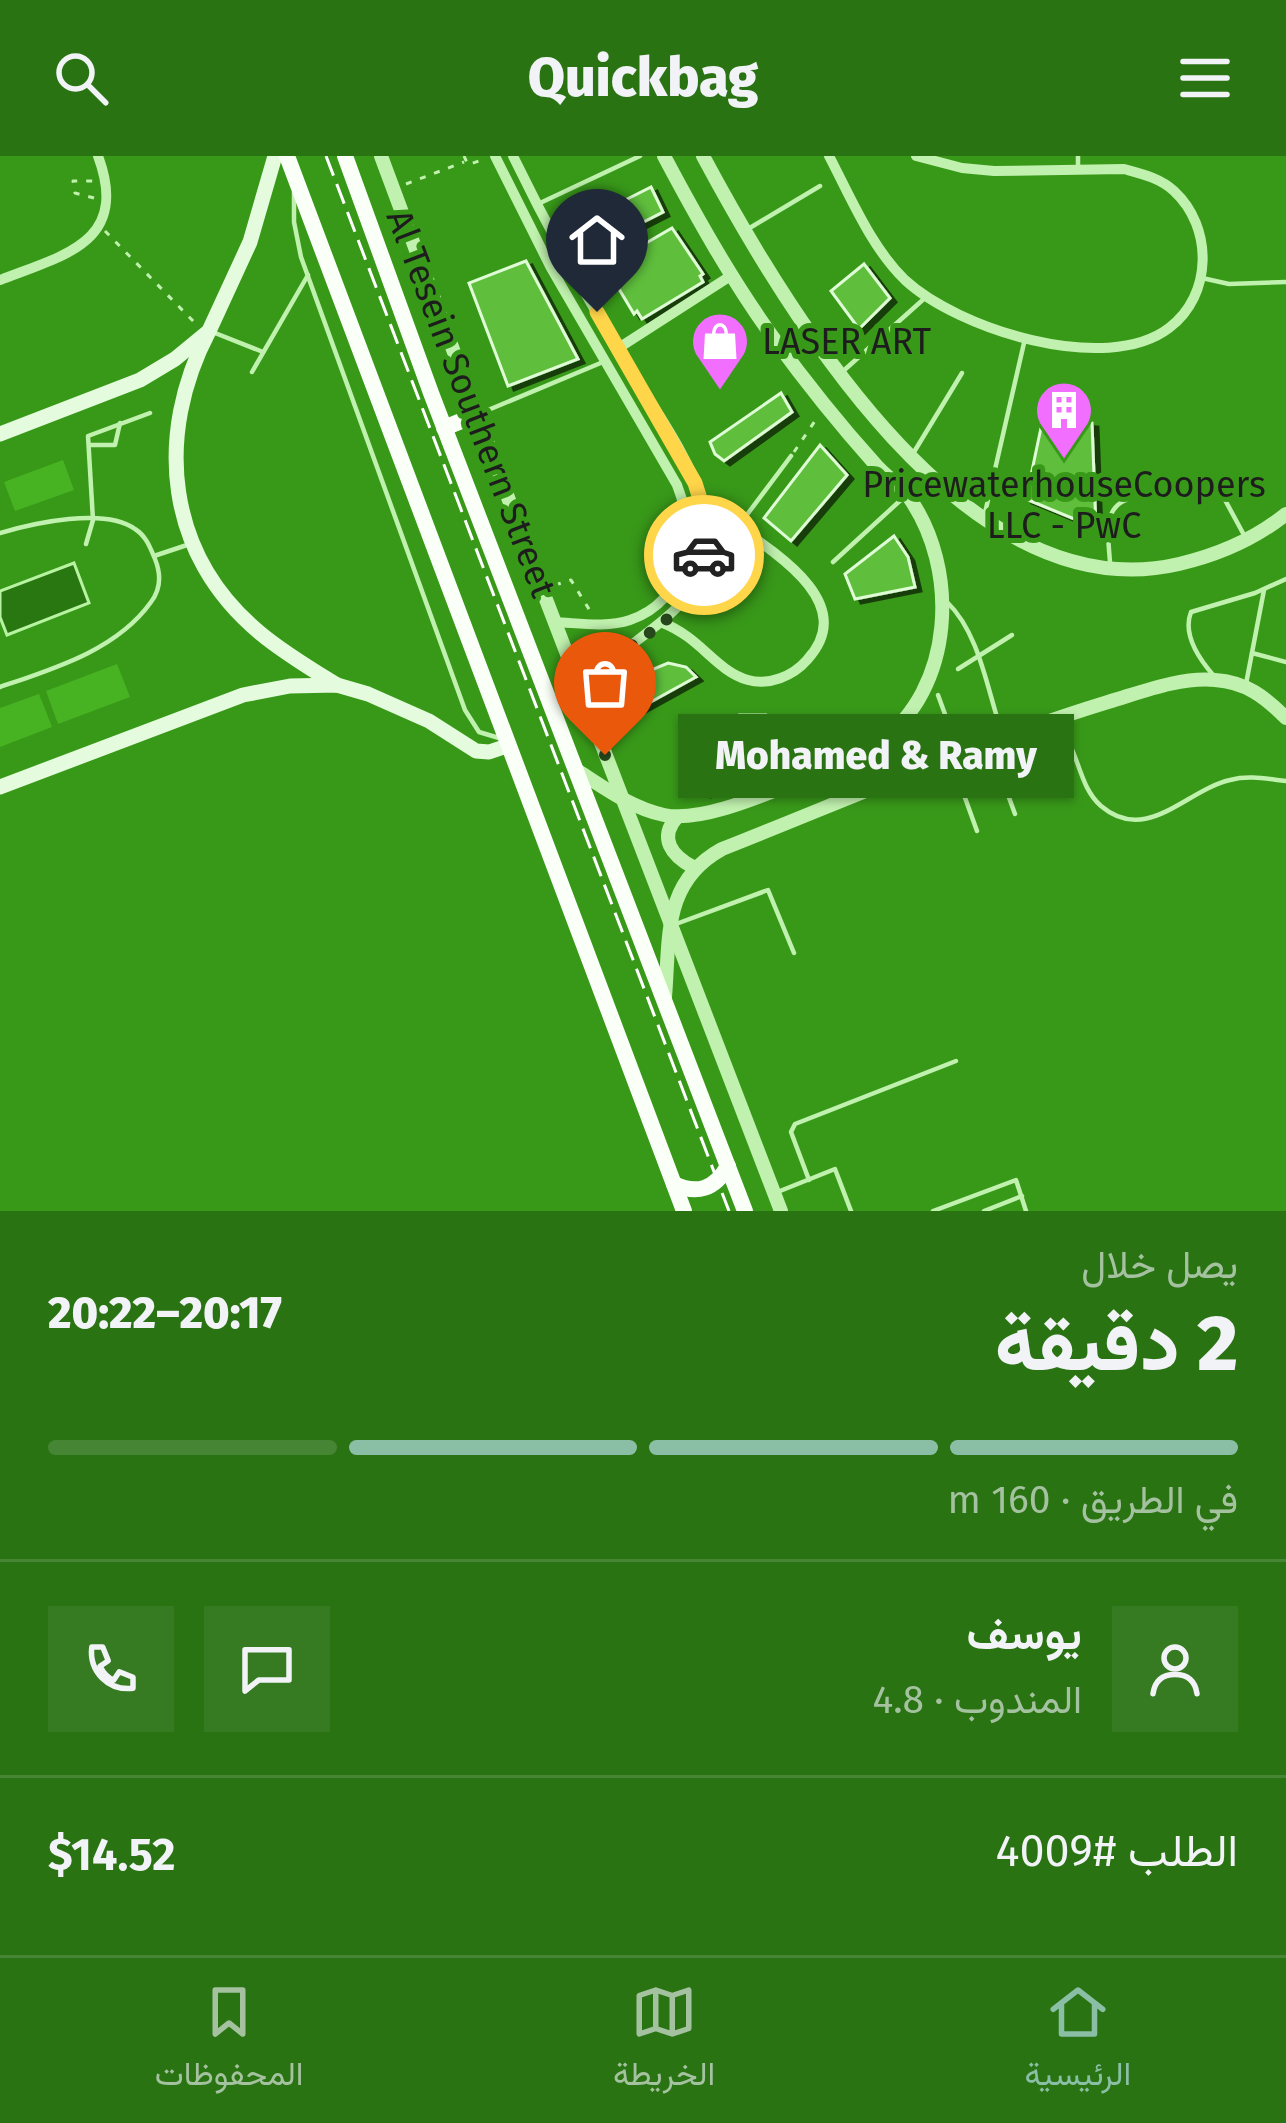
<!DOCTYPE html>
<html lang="ar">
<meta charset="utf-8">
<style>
:root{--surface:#2a7313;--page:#367b21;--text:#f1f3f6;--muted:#a5c2a0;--line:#468533;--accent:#8abfa5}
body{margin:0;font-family:"Fira Sans",Vazirmatn,sans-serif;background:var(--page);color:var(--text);direction:rtl;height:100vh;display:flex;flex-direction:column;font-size:45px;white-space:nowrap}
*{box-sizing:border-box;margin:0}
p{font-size:39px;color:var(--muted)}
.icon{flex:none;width:66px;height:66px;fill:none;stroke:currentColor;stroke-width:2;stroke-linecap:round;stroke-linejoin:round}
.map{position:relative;height:1055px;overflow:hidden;direction:ltr}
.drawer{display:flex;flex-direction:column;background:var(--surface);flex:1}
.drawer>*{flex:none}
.pin{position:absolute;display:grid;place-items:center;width:102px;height:102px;color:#fff;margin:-123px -51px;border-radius:50% 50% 50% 0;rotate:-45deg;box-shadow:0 0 12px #0007}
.pin .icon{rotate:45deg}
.courier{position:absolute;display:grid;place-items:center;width:120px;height:120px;margin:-60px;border:9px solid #ffd54a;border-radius:50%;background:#fff;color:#222;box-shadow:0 3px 15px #0007}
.bubble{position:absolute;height:84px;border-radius:0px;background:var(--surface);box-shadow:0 3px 9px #0004;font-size:39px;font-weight:800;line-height:84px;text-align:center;direction:rtl}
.overview em{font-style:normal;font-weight:800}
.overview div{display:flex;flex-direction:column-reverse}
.overview{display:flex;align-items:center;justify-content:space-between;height:204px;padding:0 48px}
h1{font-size:78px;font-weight:800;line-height:90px}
.bar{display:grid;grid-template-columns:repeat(4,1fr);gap:18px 12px;align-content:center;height:144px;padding:0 48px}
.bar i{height:15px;border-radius:9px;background:var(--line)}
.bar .active{background:var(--accent)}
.bar p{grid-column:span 4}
.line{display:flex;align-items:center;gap:30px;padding:0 48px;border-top:3px solid var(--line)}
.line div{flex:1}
.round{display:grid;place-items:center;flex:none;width:126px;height:126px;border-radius:0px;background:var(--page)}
header{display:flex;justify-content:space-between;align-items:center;height:156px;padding:0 48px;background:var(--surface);font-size:54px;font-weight:800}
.tab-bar{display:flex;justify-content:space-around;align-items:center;height:168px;border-top:3px solid var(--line);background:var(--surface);font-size:33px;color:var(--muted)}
.tab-bar a{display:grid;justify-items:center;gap:6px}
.tab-bar .active{color:var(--accent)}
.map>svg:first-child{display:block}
.green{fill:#47b322}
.water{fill:#287711;stroke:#b7f3a1;stroke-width:3}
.building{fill:#5ebf3e;stroke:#e0fcd6;stroke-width:3;filter:url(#shadow)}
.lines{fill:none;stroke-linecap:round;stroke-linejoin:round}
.path{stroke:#c0f1ae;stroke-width:3;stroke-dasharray:6 9;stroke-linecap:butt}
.service{stroke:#c0f1ae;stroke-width:4.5}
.minor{stroke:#c0f1ae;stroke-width:10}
.tertiary{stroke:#c0f1ae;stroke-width:14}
.secondary{stroke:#e4fcdd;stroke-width:15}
.primary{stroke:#fafff8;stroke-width:16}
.rail{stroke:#fff;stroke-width:3;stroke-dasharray:21 9;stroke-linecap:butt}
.done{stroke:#26481c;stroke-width:12;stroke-dasharray:0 21.6}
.route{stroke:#ffd54a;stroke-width:15}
.labels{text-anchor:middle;stroke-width:10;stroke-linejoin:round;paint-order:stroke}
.poi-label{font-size:36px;fill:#1d1d1d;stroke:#389919;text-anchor:start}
.street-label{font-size:36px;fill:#1d1d1d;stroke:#389919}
</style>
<header><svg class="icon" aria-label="menu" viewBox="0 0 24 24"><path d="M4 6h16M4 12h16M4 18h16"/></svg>Quickbag<svg class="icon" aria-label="search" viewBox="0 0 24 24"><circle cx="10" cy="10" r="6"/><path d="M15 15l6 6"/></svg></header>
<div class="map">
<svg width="1286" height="1055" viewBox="0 0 1286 1055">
<defs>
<filter id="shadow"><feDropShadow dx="6" dy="4" stdDeviation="0" flood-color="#0009"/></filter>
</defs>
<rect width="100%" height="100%" fill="#389919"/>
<g class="green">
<path d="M 63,304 L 74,334 L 15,355 L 4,326 Z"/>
<path d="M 117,508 L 130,541 L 58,568 L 46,535 Z"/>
<path d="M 39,538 L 52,571 L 0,591 L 0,552 Z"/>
</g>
<path class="water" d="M 74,407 L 89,447 L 7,479 L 0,461 L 0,435 Z"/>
<g class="building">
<path d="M 651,31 L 663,56 L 602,87 L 590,62 Z"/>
<path d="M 672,72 L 703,118 L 700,120 L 703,126 L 642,163 L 637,155 L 634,158 L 610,118 L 614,116 L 610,108 Z"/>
<path d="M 526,105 L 578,203 L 508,230 L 469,127 Z"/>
<path d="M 864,108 L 890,142 L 859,173 L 831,135 Z"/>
<path d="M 781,237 L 792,256 L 724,305 L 715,298 L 710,286 Z"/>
<path d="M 1046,248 L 1080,256 L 1081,266 L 1092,267 L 1096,372 L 1026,343 Z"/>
<path d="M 820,289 L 847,319 L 791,385 L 764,362 Z"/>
<path d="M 894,380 L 908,401 L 915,431 L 855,443 L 845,418 Z"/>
<path d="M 668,507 L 686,511 L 696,521 L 638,553 L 643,524 L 649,515 Z"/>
<path d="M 739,559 L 766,559 L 784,604 L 705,637 L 693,635 Z"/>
</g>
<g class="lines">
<g class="path">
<path d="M 464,0 L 468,9 L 484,3"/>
<path d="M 406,28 L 464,6"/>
<path d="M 94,42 L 75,37 L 73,25 L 96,25"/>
<path d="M 105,75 L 195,167"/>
<path d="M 794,296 L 819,259"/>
<path d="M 555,429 L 571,424 L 592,458"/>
</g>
<g class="service">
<path d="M 1078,13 L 1078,0"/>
<path d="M 294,36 L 294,66 L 301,101 L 465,554 L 479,576 L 499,582"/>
<path d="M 538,48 L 640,0"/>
<path d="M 748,73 L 820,30"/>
<path d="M 1202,122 L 1229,128 L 1286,126"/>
<path d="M 215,177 L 263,196"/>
<path d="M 252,216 L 308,119"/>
<path d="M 841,217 L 926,141"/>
<path d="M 481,257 L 603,206"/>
<path d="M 90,289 L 115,289 L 120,267"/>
<path d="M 914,296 L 962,217"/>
<path d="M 1203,327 L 1218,331 L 1244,379"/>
<path d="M 985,357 L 1024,187"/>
<path d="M 740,368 L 791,300"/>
<path d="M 0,377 C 34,367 105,351 135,373 C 146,380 150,391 155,403 C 161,418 161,433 151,446 C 117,494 53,513 0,531"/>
<path d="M 86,388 L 93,364 L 88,280 L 150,257"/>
<path d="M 154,400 L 187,389"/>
<path d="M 833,406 L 903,342"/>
<path d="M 1110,407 C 1109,384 1101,354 1126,344"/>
<path d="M 947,446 C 980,478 987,534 1002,577"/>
<path d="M 1252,497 L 1286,506"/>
<path d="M 958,513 L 1012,479"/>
<path d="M 1214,520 C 1199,503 1182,479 1191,456 L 1255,437 L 1286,423"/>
<path d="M 1246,528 L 1264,434"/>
<path d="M 938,539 L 958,594"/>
<path d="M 1055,569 C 1080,590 1076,628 1101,650 C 1147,689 1186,634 1230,624 C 1249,619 1267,623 1286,625"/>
<path d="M 955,584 L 999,568"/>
<path d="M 990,590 L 1015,658"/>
<path d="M 951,603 L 977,675"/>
<path d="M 676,768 L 768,734 L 794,797"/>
<path d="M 809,1024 L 791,976 L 795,968 L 956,905"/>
<path d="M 780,1035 L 835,1013 L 851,1055"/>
<path d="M 933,1055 L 1016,1024 L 1026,1055"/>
<path d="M 984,1055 L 1022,1040"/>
</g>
<g class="minor">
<path d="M 495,0 L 551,112 L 677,329 C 697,378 688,444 630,464 C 606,472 579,467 554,466"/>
<path d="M 513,0 C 545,66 581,132 619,195 C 647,243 688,295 703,349 C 709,369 706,393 700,413 C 678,480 603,481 589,553"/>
<path d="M 829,0 C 851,42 871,91 905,124 C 958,173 1106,220 1169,172 C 1213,139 1213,71 1174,35 C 1160,22 1142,18 1124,13 L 994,15 L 962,12 L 916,0"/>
<path d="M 0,124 C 65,99 130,86 98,0"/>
<path d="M 617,193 L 732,119"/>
<path d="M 663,467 C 701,482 716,515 748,524 C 769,530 793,520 807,504 C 868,438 746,381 704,347"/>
</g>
<g class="tertiary">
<path d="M 381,0 L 542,433 L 781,1055"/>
<path d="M 703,0 C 787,157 966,458 1179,408 C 1218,399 1255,383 1286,358"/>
<path d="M 575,613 C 603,631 631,652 664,659 C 702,667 768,637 804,623 C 830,613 856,603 878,587 C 955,534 960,412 908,340 C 899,328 885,320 875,308 C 839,268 804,224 772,180 C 731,123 697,62 664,0"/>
<path d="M 677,661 C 658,682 672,700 693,711"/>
<path d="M 665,841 C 670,782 662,726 722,693 C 849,643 977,586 1108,546 C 1142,536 1179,521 1215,524 C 1246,526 1265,541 1286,562"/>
</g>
<g class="secondary">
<path d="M 209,175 C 154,280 166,399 260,477 C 284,497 311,513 337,529"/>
<path d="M 0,278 L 140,224 L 175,203 L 209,175 L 250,86 L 275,0"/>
<path d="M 0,631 L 243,539 L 290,530 L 337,529 L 368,538 L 429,565 L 476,595 L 489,596 L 507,590"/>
</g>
<g class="primary">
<path d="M 287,0 L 684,1055"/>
<path d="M 345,0 L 431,237 L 745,1055"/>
<path d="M 444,272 L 476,259"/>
<path d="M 674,1028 C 697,1039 715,1033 728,1010"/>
</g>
<path class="rail" d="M 326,0 L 729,1055"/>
</g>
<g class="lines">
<path class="done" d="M 605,599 C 600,586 589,568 589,555 C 587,506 638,490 666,464 C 685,446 697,423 704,399"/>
<path class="route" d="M 597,156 L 695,327 L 706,362 L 704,399"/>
</g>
<defs>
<g id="shop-pin" transform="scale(3)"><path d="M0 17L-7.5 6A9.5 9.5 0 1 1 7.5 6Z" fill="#f16eff" stroke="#389919"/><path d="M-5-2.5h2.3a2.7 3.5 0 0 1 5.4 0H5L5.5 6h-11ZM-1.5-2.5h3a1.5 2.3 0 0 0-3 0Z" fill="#fff"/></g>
<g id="building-pin" transform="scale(3)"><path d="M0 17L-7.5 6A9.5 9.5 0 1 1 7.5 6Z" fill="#f16eff" stroke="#389919"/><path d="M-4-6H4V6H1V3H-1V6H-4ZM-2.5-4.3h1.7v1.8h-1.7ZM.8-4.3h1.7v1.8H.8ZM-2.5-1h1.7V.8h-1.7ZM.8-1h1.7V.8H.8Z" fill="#fff"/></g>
</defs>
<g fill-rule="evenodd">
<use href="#shop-pin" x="720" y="185"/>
<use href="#building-pin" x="1064" y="254"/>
</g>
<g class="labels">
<g class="poi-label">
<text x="762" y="198">LASER ART</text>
<text x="1064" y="341" text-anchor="middle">PricewaterhouseCoopers<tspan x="1064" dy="41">LLC - PwC</tspan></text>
</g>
<g class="street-label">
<text transform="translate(472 247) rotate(69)" y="13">Al Tesein Southern Street</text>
</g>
</g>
</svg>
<div class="pin" style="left:605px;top:599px;background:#ea580c"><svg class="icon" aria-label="bag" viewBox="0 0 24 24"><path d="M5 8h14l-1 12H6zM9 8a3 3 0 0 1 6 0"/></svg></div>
<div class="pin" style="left:597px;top:156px;background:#1f2937"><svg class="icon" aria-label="home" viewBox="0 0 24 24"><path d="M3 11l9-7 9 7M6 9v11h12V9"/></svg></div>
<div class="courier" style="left:704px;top:399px"><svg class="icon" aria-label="car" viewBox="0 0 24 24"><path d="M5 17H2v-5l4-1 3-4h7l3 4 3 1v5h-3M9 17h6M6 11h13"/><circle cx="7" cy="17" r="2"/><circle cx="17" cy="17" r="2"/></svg></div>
<div class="bubble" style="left:678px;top:558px;width:396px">Mohamed &amp; Ramy</div>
</div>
<section class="drawer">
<div class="overview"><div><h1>2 دقيقة</h1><p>يصل خلال</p></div><em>20:17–20:22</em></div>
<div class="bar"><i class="active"></i><i class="active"></i><i class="active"></i><i></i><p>في الطريق · 160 m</p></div>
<div class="line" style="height:216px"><a class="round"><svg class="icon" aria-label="person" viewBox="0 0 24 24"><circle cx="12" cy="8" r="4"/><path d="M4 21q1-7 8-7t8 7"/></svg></a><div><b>يوسف</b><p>المندوب · 4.8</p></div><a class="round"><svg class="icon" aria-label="chat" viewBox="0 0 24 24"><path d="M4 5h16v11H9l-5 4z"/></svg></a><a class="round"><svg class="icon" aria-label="phone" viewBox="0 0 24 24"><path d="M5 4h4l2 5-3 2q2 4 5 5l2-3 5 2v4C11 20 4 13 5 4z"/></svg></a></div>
<div class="line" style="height:156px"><div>الطلب #4009</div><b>$14.52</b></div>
</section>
<nav class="tab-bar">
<a class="active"><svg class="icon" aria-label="home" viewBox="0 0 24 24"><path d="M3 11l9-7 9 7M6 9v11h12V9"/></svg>الرئيسية</a>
<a><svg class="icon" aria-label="map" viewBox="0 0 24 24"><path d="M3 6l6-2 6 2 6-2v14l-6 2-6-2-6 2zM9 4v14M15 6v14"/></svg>الخريطة</a>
<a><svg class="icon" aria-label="saved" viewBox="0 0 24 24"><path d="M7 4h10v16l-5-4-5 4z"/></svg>المحفوظات</a>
</nav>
